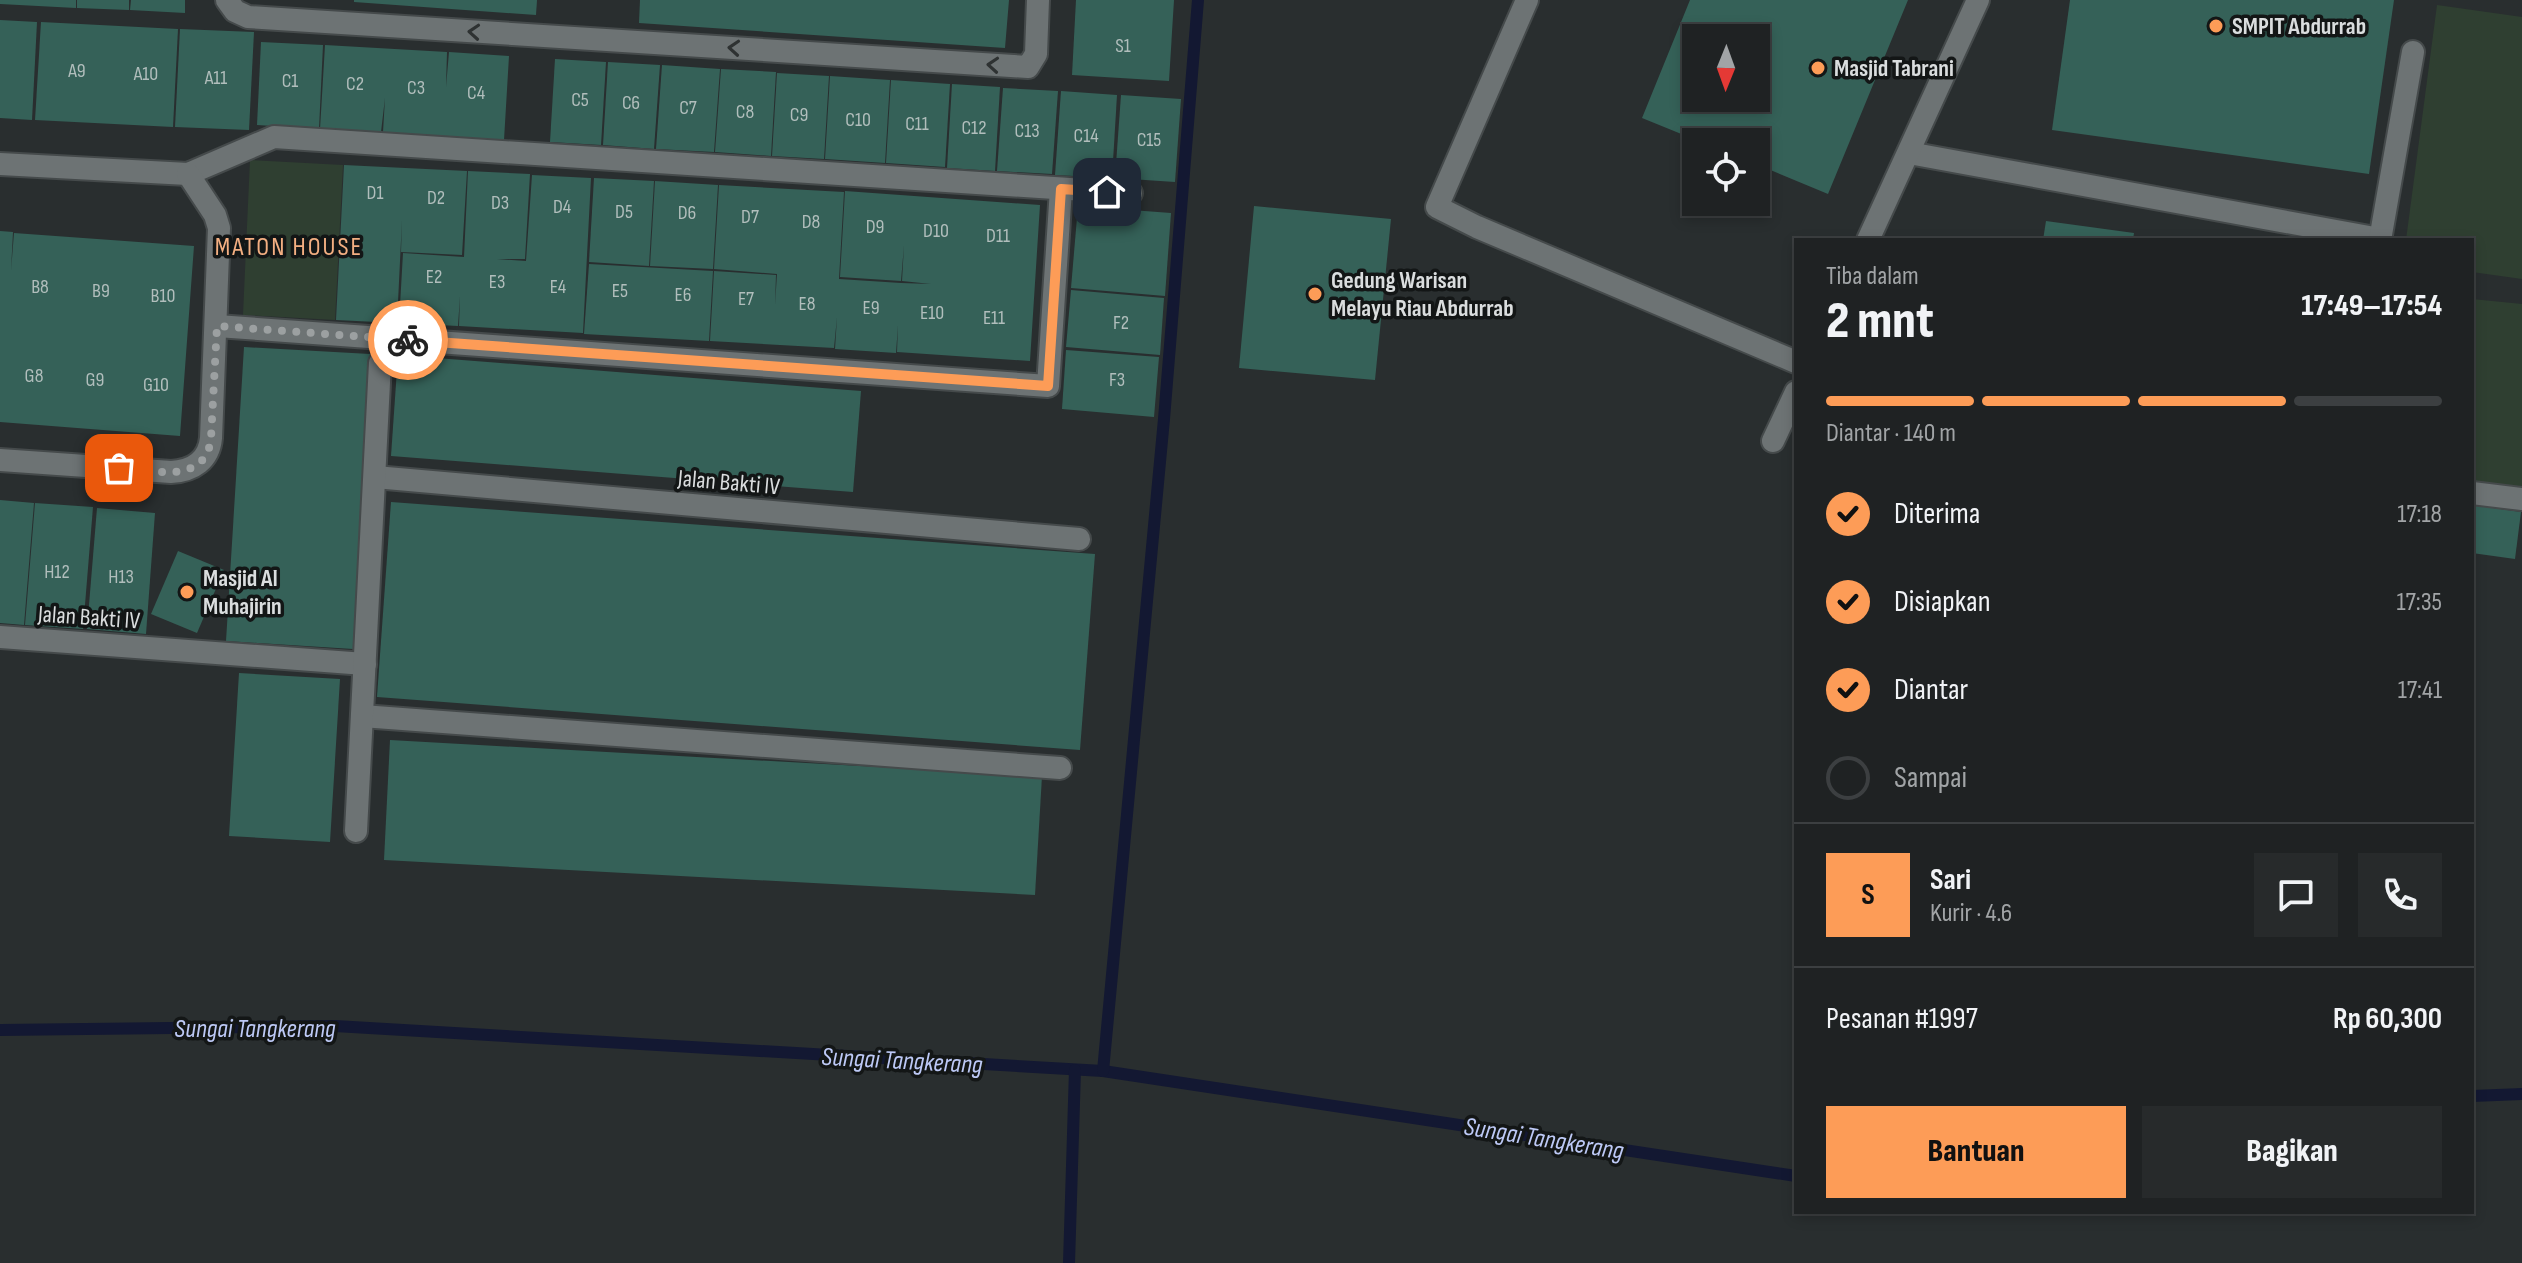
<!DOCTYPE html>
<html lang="id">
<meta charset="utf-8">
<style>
:root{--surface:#1f2223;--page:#272a2b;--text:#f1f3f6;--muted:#a1a4a6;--line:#3c3f41;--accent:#fd9c57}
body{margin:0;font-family:"Sofia Sans Condensed",sans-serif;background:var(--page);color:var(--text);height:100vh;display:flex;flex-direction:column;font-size:30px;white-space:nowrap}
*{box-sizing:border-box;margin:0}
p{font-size:26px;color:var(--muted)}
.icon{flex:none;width:44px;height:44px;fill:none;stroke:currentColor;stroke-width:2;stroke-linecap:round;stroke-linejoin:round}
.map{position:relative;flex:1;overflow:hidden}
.side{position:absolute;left:1794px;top:238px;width:680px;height:976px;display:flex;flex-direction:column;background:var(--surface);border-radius:0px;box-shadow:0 4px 12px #0003,0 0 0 2px var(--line)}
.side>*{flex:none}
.needle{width:52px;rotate:181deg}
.fabs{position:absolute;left:1682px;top:24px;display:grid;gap:16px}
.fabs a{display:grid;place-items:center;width:88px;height:88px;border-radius:0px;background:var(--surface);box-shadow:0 4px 12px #0003,0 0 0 2px var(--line);font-size:40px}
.pin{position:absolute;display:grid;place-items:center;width:68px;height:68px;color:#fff;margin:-34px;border-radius:16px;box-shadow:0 4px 12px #0006}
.courier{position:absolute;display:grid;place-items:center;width:80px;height:80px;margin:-40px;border:6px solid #fd9c57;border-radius:50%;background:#fff;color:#222;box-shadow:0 2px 10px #0007}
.head em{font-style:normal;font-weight:800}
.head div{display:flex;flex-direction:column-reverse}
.head{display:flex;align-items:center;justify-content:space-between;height:136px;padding:0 32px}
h1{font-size:52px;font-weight:800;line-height:60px}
.bar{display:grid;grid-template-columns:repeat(4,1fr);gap:12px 8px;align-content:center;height:96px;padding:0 32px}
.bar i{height:10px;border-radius:6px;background:var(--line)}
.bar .on{background:var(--accent)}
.bar p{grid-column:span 4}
.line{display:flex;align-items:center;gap:20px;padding:0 32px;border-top:2px solid var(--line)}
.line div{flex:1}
.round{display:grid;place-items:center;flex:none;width:84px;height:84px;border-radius:0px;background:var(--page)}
ol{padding:0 32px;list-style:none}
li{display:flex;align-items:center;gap:24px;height:88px}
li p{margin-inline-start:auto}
li .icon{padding:8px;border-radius:50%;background:var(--accent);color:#111;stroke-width:4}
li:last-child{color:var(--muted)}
li i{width:44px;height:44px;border:4px solid var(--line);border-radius:50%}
.button{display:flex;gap:16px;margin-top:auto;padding:16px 32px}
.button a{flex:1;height:92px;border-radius:0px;background:var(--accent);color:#111;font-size:32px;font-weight:800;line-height:92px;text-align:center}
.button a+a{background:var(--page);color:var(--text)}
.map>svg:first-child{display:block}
.green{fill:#2f3f31}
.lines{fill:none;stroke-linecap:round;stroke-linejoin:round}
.stream{stroke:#131832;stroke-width:12}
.building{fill:#356158;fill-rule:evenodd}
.service-casing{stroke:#454a4b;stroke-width:26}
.minor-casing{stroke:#454a4b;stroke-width:26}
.service{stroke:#6d7374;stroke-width:22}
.minor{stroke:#6d7374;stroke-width:22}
.oneway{stroke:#2e3232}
.done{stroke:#9ca0a1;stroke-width:8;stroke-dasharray:0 14.4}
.route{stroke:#fd9c57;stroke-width:10}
.poi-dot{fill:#fd9c57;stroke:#131616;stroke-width:3}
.labels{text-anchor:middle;stroke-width:7;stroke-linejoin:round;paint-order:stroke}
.number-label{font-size:20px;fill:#b1bebc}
.poi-label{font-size:24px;font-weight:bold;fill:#daddde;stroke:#131616;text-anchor:start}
.street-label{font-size:24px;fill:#daddde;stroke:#131616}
.neighbourhood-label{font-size:26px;letter-spacing:2px;fill:#f4af82;stroke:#131616}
.water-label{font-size:26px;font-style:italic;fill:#bdc9f6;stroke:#131616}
</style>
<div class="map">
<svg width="2522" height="1263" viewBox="0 0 2522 1263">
<rect width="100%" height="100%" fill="#292e2f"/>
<g class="green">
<path d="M 2437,5 L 2522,17 L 2522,279 L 2472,272 L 2472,240 L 2406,240 Z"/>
<path d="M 250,160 L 343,165 L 335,320 L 243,315 Z"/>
<path d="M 2472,299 L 2522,304 L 2522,492 L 2472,485 Z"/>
</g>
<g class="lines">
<g class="stream">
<path d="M 0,1030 L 335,1026 L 1103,1071 L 1796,1176"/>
<path d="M 1103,1071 L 1164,419 L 1198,0"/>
<path d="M 2472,1096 L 2522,1094"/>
<path d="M 1069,1263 L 1075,1070"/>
</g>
</g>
<g class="building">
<path d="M 0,0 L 76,0 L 76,8 L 0,4 Z"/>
<path d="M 77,0 L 129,0 L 129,10 L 77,8 Z"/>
<path d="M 131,0 L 185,0 L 185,13 L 130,10 Z"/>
<path d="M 354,0 L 537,0 L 536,15 L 354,2 Z"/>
<path d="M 640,0 L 1009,0 L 1005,48 L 639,23 Z"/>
<path d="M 1076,0 L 1174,0 L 1169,81 L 1072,75 Z"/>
<path d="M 1690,0 L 1908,0 L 1828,194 L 1756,164 L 1756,142 L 1701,142 L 1642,118 ZM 1696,38 L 1756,38 L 1756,98 L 1696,98 Z"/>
<path d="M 2070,0 L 2394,0 L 2369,174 L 2052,130 Z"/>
<path d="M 0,20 L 37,22 L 32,120 L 0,118 Z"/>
<path d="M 41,22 L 178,29 L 173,127 L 35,120 Z"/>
<path d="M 180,29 L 254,32 L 249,130 L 175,127 Z"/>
<path d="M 261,42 L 323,45 L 319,129 L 257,125 Z"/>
<path d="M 325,45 L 447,52 L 446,87 L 449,52 L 509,56 L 504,140 L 383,132 L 385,98 L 381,132 L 320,129 Z"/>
<path d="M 555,59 L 606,62 L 601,145 L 550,142 Z"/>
<path d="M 608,62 L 660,65 L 654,149 L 603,145 Z"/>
<path d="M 662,65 L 720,69 L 714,152 L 656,149 Z"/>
<path d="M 721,69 L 776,72 L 771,156 L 715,152 Z"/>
<path d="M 777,73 L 829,76 L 824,159 L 772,156 Z"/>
<path d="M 830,76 L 890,80 L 885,163 L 825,159 Z"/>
<path d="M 891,80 L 950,84 L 945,167 L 886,163 Z"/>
<path d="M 952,84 L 1000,87 L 995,171 L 947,168 Z"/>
<path d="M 1003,88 L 1058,91 L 1052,174 L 997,171 Z"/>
<path d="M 1061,91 L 1117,95 L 1112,178 L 1055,175 Z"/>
<path d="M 1121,95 L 1181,99 L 1175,182 L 1115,178 Z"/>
<path d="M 344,165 L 467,171 L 462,255 L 401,252 L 402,220 L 397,323 L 336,320 Z"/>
<path d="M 468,171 L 530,174 L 525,259 L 497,259 L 526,261 L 532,175 L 591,178 L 583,333 L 459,326 L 460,296 L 458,326 L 399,323 L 403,253 L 464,257 Z"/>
<path d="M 594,178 L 654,181 L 649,266 L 589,262 Z"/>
<path d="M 655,181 L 718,185 L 713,269 L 650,266 Z"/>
<path d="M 719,185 L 844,192 L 839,279 L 901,283 L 931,284 L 902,281 L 904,245 L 901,281 L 840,277 L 845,191 L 1040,205 L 1030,361 L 897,352 L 898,325 L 896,353 L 835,349 L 837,317 L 834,348 L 710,341 L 714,271 L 776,275 L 775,305 L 777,274 L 714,269 Z"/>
<path d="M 1078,206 L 1171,213 L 1165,296 L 1071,288 Z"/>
<path d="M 1254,206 L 1391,219 L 1375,380 L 1239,368 Z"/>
<path d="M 2046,221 L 2134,233 L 2133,240 L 2043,240 Z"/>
<path d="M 0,231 L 13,232 L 11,271 L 14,233 L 194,246 L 180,436 L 0,422 Z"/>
<path d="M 589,264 L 713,271 L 709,341 L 584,334 Z"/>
<path d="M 1071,290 L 1164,298 L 1160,355 L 1066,347 Z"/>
<path d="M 244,347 L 370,354 L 353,649 L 226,641 Z"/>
<path d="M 1066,350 L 1159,357 L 1154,417 L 1062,409 Z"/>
<path d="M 398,355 L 861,391 L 853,492 L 391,456 Z"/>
<path d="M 0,500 L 34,503 L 24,625 L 0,623 Z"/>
<path d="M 391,502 L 1095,554 L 1080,750 L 377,697 Z"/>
<path d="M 35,503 L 93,507 L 83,629 L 25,625 Z"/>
<path d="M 2472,505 L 2521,512 L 2515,559 L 2472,553 Z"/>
<path d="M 97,508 L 155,513 L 146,634 L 87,629 Z"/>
<path d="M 178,551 L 224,570 L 197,633 L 151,614 Z"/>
<path d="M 239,673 L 340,679 L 330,842 L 229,836 Z"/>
<path d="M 390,740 L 1042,776 L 1035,895 L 384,860 Z"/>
</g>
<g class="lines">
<g class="service-casing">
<g id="service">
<path d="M 227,0 L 235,11 L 248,17 L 1028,67 L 1036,54 L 1038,0"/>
<path d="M 1527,0 L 1437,207 L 1477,227 L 1796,362"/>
<path d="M 1909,153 L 2380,239"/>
<path d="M 0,164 L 188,174 L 274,137 L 1131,193"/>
<path d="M 1868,240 L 1978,0"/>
<path d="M 2380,240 L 2413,52"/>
<path d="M 217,326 L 1048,386 L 1061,189"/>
<path d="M 1773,441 L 1796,392"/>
<path d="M 0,460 L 171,472 C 193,471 209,460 211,438 L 219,228 L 215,215 L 188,174"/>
<path d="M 2472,493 L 2522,499"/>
</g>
</g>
<g class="minor-casing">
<g id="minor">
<path d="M 375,477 L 1079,539"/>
<path d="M 0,637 L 365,664"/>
<path d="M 362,716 L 1060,768"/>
<path d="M 356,831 L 380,363"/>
</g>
</g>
<use href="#service" class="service"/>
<use href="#minor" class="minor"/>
</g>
<defs><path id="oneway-chevron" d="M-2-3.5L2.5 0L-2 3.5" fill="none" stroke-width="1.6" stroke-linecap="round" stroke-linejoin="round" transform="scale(2)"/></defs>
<g class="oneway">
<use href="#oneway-chevron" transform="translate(474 32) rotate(-176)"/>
<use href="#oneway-chevron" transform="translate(734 48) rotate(-176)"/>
<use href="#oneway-chevron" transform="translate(993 65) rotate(-176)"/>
</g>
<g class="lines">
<path class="done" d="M 119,468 C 152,470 206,486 211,438 L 217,326 L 408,340"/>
<path class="route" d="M 408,340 L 1048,386 L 1061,189 L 1107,192"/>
</g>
<g class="poi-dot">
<circle cx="2216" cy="26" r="8"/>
<circle cx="1818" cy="68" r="8"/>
<circle cx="1315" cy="294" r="8"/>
<circle cx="187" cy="592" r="8"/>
</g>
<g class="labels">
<g class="number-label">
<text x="1123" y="52">S1</text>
<text x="77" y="77">A9</text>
<text x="146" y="80">A10</text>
<text x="216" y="84">A11</text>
<text x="290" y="87">C1</text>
<text x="355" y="90">C2</text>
<text x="416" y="94">C3</text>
<text x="476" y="99">C4</text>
<text x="580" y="106">C5</text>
<text x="631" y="109">C6</text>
<text x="688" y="114">C7</text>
<text x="745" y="118">C8</text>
<text x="799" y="121">C9</text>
<text x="858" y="126">C10</text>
<text x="917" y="130">C11</text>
<text x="974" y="134">C12</text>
<text x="1027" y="137">C13</text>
<text x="1086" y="142">C14</text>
<text x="1149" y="146">C15</text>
<text x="375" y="199">D1</text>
<text x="436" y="204">D2</text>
<text x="500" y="209">D3</text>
<text x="562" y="213">D4</text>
<text x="624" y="218">D5</text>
<text x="687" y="219">D6</text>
<text x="750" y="223">D7</text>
<text x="811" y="228">D8</text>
<text x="875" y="233">D9</text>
<text x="936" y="237">D10</text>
<text x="998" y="242">D11</text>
<text x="434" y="283">E2</text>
<text x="497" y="288">E3</text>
<text x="40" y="293">B8</text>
<text x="558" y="293">E4</text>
<text x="101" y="297">B9</text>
<text x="620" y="297">E5</text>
<text x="683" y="301">E6</text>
<text x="163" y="302">B10</text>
<text x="746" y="305">E7</text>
<text x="807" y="310">E8</text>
<text x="871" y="314">E9</text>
<text x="932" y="319">E10</text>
<text x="994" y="324">E11</text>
<text x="1121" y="329">F2</text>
<text x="34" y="382">G8</text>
<text x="95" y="386">G9</text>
<text x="1117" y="386">F3</text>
<text x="156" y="391">G10</text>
<text x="57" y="578">H12</text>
<text x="121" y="583">H13</text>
</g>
<g class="poi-label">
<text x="2232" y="34">SMPIT Abdurrab</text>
<text x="1834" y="76">Masjid Tabrani</text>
<text x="1331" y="288">Gedung Warisan<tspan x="1331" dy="28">Melayu Riau Abdurrab</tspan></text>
<text x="203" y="586">Masjid Al<tspan x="203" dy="28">Muhajirin</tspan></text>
</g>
<g class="street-label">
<text transform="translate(729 482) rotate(5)" y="8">Jalan Bakti IV</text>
<text transform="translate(89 617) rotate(4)" y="8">Jalan Bakti IV</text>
</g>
<g class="neighbourhood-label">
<text x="289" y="255">MATON HOUSE</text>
</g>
<g class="water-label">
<text x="255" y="1037">Sungai Tangkerang</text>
<text transform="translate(902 1060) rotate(3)" y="9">Sungai Tangkerang</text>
<text transform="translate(1544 1138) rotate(9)" y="9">Sungai Tangkerang</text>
</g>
</g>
</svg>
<div class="fabs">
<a><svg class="needle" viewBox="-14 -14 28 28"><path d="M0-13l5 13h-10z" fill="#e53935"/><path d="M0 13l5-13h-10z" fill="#a1a4a6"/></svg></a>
<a><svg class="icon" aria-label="locate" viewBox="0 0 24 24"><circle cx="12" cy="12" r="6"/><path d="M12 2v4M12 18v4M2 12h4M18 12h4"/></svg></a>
</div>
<div class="pin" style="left:119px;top:468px;background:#ea580c"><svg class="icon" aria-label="bag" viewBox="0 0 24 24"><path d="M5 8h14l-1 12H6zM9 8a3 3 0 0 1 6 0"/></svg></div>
<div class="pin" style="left:1107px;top:192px;background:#1f2937"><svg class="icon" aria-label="home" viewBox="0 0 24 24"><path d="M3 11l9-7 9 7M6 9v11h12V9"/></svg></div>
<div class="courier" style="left:408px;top:340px"><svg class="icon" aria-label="bike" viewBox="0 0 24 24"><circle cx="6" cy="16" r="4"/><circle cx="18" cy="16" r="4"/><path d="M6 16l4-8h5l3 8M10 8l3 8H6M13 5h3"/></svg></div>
<section class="side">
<div class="head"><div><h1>2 mnt</h1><p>Tiba dalam</p></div><em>17:49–17:54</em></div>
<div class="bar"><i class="on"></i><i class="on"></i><i class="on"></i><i></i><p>Diantar · 140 m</p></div>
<ol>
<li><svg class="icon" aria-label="check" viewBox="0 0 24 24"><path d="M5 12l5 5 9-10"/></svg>Diterima<p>17:18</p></li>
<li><svg class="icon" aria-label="check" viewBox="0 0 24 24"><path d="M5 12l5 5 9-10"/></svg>Disiapkan<p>17:35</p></li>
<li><svg class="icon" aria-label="check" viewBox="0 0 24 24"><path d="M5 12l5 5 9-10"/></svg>Diantar<p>17:41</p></li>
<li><i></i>Sampai</li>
</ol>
<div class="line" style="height:144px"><b class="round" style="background:var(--accent);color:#111">S</b><div><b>Sari</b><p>Kurir · 4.6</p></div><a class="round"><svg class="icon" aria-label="chat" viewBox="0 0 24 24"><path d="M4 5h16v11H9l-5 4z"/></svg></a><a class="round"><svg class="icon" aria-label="phone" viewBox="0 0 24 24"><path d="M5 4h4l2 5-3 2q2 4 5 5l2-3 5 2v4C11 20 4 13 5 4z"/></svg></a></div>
<div class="line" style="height:104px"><div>Pesanan #1997</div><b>Rp 60,300</b></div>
<div class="button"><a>Bantuan</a><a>Bagikan</a></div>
</section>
</div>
